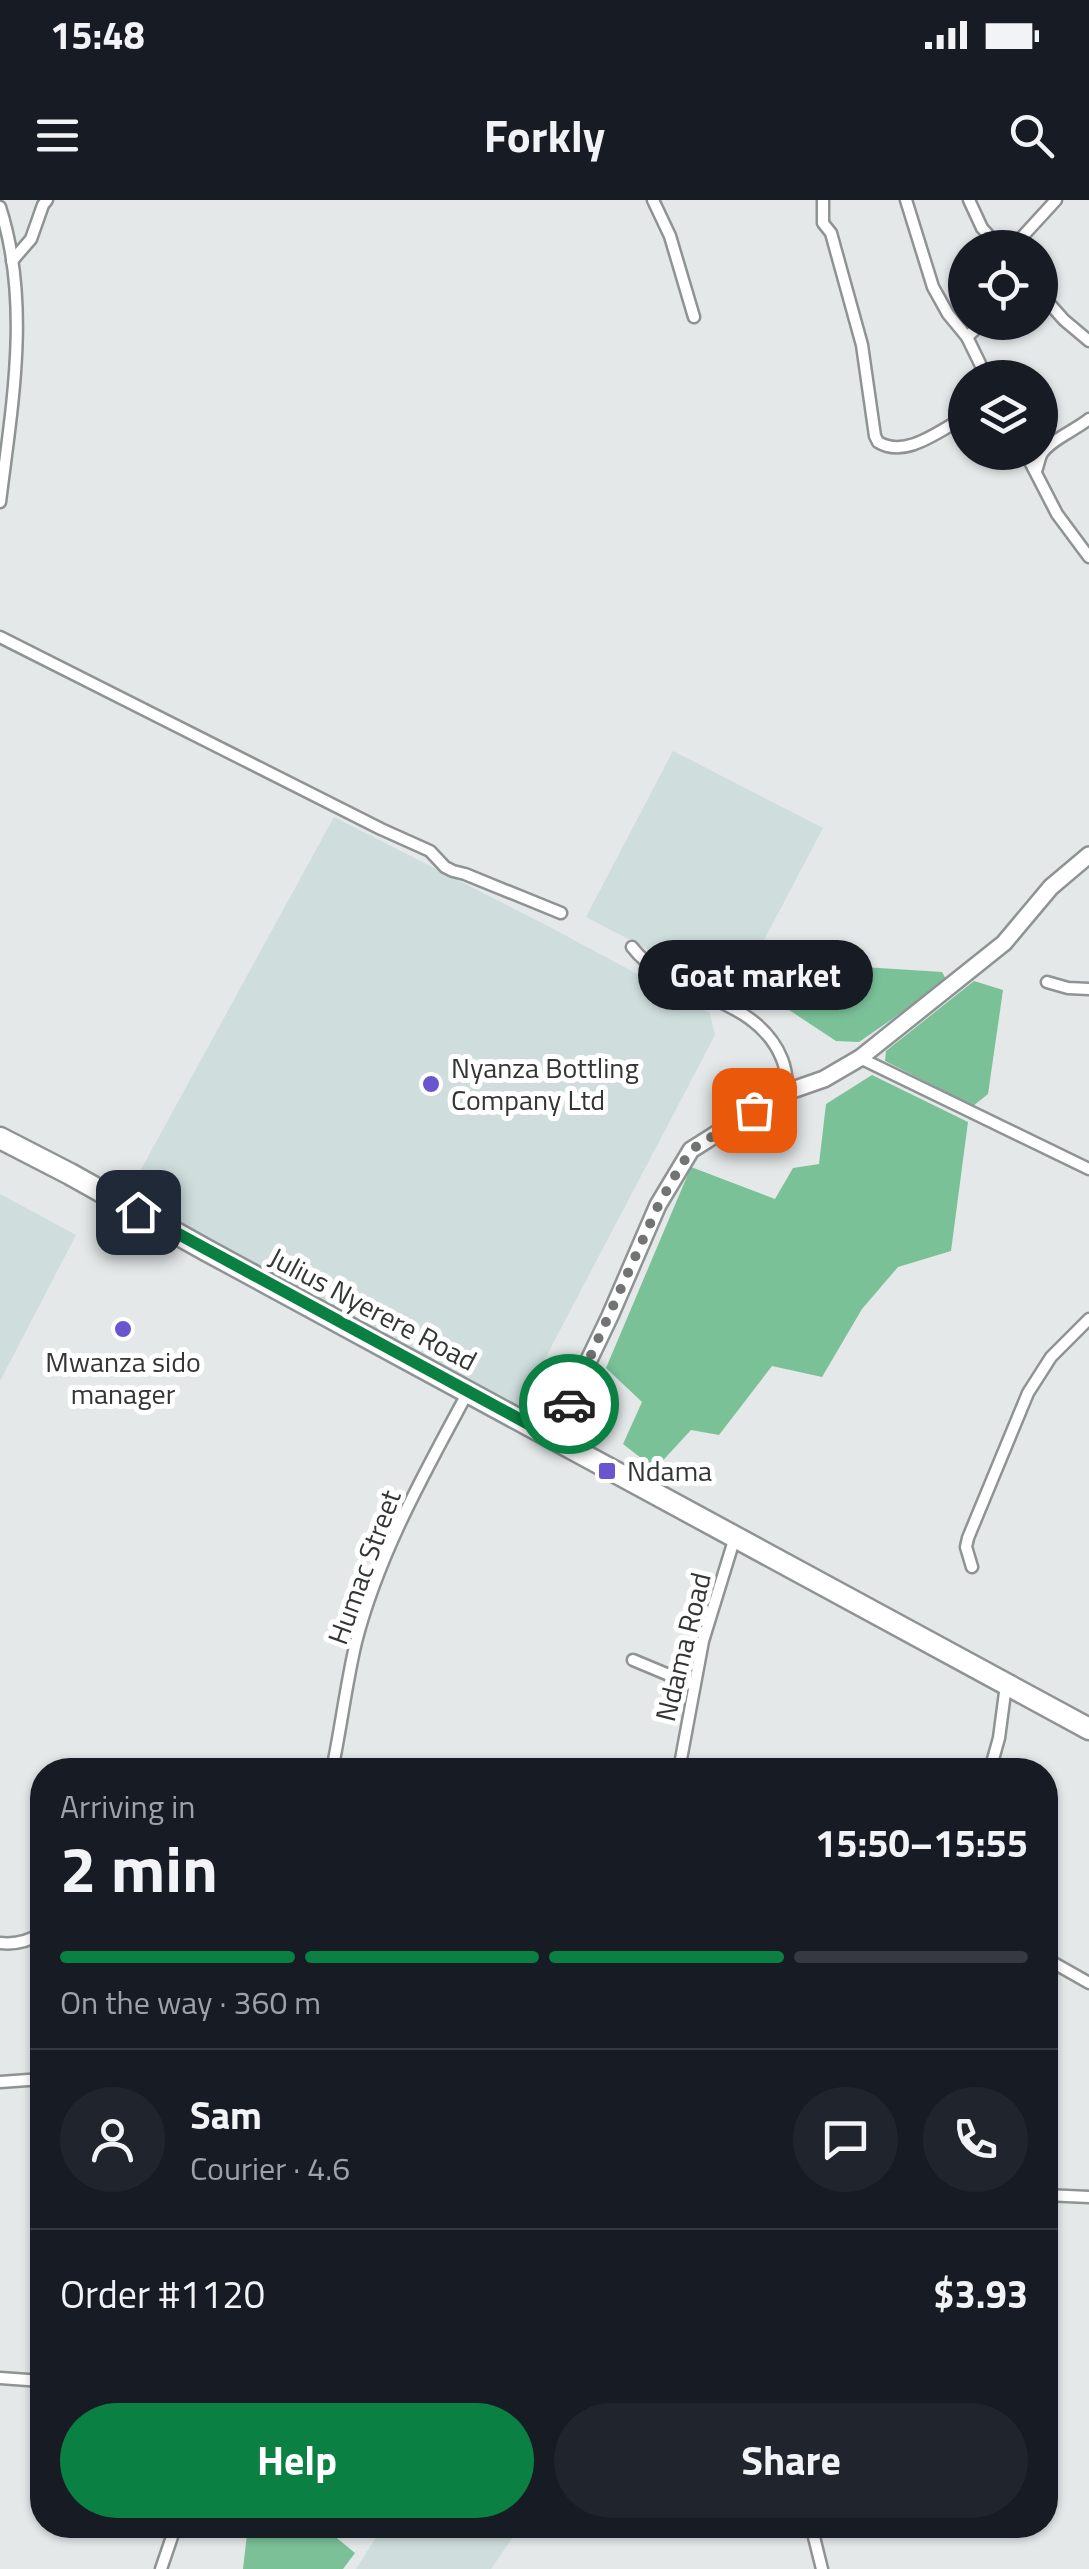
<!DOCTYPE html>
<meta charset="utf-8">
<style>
:root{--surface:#171b24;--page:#20242c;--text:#f1f3f6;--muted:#9ea1a6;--line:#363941;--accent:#0b8043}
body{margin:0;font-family:"Titillium Web",sans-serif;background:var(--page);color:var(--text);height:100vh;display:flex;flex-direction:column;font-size:38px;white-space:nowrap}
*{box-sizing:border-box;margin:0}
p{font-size:32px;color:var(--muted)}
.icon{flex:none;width:55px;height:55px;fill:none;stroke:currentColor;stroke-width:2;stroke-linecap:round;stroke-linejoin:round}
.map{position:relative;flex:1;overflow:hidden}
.drawer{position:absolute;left:30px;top:1558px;width:1028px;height:780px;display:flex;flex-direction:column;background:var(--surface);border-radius:40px;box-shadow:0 2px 8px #0004}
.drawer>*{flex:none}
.tools{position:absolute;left:948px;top:30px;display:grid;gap:20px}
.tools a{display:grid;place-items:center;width:110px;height:110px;border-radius:50%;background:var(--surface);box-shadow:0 2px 8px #0004;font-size:50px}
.pin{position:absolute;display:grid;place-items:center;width:85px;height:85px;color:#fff;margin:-42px;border-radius:20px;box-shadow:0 5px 15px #0006}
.courier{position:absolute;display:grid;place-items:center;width:100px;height:100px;margin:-50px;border:8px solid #0b8043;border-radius:50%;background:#fff;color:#222;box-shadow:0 2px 12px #0007}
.bubble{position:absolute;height:70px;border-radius:35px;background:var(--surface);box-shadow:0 2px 8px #0004;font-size:32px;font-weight:700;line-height:70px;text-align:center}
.headline em{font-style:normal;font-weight:700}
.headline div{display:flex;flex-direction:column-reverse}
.headline{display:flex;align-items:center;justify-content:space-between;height:170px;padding:0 30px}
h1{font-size:65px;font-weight:700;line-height:75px}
.bar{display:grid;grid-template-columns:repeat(4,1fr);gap:15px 10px;align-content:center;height:120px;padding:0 30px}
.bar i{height:12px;border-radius:8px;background:var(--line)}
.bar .selected{background:var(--accent)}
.bar p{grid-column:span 4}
.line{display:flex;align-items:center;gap:25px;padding:0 30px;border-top:2px solid var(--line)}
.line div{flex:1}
.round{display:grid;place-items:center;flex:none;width:105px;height:105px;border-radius:52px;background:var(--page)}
.button{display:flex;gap:20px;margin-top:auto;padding:20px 30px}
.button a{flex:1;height:115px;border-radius:60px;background:var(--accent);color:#fff;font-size:40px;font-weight:700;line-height:115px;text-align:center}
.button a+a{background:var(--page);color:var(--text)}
.status{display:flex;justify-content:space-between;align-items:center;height:70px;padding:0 50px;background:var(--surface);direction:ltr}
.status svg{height:28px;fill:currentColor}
header{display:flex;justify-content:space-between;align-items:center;height:130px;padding:0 30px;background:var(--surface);font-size:45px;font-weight:700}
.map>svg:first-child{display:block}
.built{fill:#cfdddd}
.forest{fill:#7ac198}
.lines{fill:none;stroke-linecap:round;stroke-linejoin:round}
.street-casing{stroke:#8f9393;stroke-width:15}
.secondary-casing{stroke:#8f9393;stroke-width:20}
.highway-casing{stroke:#8f9393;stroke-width:25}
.street{stroke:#fff;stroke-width:10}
.secondary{stroke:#fff;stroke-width:15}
.highway{stroke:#fff;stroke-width:20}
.done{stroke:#727474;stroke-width:10;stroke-dasharray:0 18}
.route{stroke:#0b8043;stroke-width:12}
.poi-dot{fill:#6955ce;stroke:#fff;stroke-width:4}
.labels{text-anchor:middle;stroke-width:10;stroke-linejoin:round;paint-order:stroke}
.poi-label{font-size:28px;fill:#343535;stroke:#fff;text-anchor:start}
.street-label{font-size:28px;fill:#343535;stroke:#fff}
</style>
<div class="status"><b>15:48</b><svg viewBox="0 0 49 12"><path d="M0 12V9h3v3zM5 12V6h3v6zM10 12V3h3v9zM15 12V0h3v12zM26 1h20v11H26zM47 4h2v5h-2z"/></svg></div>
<header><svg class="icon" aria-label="menu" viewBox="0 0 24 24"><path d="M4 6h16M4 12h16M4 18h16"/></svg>Forkly<svg class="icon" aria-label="search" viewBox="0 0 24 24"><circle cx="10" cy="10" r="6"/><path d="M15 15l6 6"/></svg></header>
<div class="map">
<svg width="1089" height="2369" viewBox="0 0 1089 2369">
<rect width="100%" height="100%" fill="#e4e8e8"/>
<g class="built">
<path d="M 673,551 L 823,628 L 742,782 L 724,789 L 586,717 Z"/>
<path d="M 334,617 L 544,724 L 710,813 L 715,835 L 517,1212 L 127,995 Z"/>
<path d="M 0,994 L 76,1035 L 0,1181 Z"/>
<path d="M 384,2325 L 521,2325 L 491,2369 L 356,2369 Z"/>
</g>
<g class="forest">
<path d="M 832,765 L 942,772 L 947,781 L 859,842 L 836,841 L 780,804 Z"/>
<path d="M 974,781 L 1003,790 L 988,894 L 973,906 L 885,861 L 886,851 Z"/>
<path d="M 872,875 L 968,922 L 951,1051 L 898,1067 L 862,1109 L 822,1177 L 772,1166 L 719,1235 L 691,1230 L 655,1269 L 623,1244 L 642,1202 L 606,1168 L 691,967 L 775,999 L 793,968 L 819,964 L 826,904 Z"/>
<path d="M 248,2325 L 321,2325 L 355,2353 L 343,2369 L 243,2369 Z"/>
</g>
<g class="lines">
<g class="street-casing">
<g id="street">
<path d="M 653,0 L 670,36 L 694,117"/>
<path d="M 823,0 L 823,23 L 831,33 L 862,145 L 875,236 L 878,242 C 906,259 940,230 965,217"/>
<path d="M 906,0 L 933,87 L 948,114 L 967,137 L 987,178"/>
<path d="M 969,0 L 982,28 L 1000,48"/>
<path d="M 0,7 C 31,103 12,205 0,302"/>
<path d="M 1012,48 L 1056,0"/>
<path d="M 12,61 L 31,39 L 43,5 L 47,0"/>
<path d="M 1040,93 L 1064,120 L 1089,141"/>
<path d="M 967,137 L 983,122"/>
<path d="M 1025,252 L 1057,314 L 1089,357"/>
<path d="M 1036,271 C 1038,266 1039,260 1041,255 C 1048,241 1076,230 1089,219"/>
<path d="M 0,437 L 381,629 L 430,651 L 445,667 L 453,671 L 465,674 L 561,713"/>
<path d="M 632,747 C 671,798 756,794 782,859 C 786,868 787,880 788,890"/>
<path d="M 1047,782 L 1068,788 L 1089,789"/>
<path d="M 860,858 L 1089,969"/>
<path d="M 972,1367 L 966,1347 L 968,1338 L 1028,1193 L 1051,1157 L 1089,1119"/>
<path d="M 633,1460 L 693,1485"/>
<path d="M 332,1570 C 341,1528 346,1484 356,1442 C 379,1353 425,1272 468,1192"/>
<path d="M 679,1570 L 703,1441 L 735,1337"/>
<path d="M 990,1570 L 999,1538 L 1006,1485"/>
<path d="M 0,1743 C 16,1745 29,1741 42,1733"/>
<path d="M 1045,1758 L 1089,1783"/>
<path d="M 0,1882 L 42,1879"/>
<path d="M 1045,1995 L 1089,1997"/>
<path d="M 0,2178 L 42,2181"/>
<path d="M 811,2325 L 822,2369"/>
<path d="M 161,2369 L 176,2325"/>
</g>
</g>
<g class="secondary-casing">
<path id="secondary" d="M 557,1239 L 575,1189 L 610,1116 L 658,1005 L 691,950 L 778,895 L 824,879 L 860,858 L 1004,743 L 1051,687 L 1089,655"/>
</g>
<g class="highway-casing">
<path id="highway" d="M 0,938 L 70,974 L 206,1050 L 1089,1529"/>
</g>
<use href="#street" class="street"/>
<use href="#secondary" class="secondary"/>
<use href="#highway" class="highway"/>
</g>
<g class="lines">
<path class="done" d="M 569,1204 L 658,1006 L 676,974 L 691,950 L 754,910"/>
<path class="route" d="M 138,1012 L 556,1239 L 569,1204"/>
</g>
<g class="poi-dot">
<circle cx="431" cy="884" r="10"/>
<circle cx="123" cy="1129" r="10"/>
<rect x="597" y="1261" width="20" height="20" rx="5"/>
</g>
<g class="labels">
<g class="poi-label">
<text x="451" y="878">Nyanza Bottling<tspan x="451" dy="32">Company Ltd</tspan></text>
<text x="123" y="1172" text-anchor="middle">Mwanza sido<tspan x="123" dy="32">manager</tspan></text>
<text x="627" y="1281">Ndama</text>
</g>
<g class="street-label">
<text transform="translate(373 1109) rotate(28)" y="10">Julius Nyerere Road</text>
<text transform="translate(364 1367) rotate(-70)" y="10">Humac Street</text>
<text transform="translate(683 1447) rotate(-76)" y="10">Ndama Road</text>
</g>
</g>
</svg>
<div class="tools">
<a><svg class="icon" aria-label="locate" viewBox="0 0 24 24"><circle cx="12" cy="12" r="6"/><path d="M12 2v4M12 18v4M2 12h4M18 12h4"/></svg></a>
<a><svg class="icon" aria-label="layers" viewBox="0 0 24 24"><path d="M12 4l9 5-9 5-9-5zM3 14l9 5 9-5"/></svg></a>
</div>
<div class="pin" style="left:754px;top:910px;background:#ea580c"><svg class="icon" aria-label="bag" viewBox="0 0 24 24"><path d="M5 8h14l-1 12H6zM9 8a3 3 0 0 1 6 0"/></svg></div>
<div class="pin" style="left:138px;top:1012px;background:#1f2937"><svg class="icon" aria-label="home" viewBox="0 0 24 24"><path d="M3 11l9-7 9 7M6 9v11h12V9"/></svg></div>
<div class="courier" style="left:569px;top:1204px"><svg class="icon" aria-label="car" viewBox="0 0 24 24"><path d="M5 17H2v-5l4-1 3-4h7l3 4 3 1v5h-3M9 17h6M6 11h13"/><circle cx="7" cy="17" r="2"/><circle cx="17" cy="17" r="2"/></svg></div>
<div class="bubble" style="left:638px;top:740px;width:235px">Goat market</div>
<section class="drawer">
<div class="headline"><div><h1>2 min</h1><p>Arriving in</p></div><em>15:50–15:55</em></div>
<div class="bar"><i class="selected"></i><i class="selected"></i><i class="selected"></i><i></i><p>On the way · 360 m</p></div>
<div class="line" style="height:180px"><a class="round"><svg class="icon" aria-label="person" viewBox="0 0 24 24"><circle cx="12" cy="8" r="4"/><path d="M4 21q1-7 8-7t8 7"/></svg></a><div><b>Sam</b><p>Courier · 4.6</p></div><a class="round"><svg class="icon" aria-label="chat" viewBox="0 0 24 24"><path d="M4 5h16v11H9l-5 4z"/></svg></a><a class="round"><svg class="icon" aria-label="phone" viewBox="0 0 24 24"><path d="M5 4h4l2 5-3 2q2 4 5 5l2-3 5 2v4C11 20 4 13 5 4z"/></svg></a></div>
<div class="line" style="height:130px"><div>Order #1120</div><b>$3.93</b></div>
<div class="button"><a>Help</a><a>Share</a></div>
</section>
</div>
